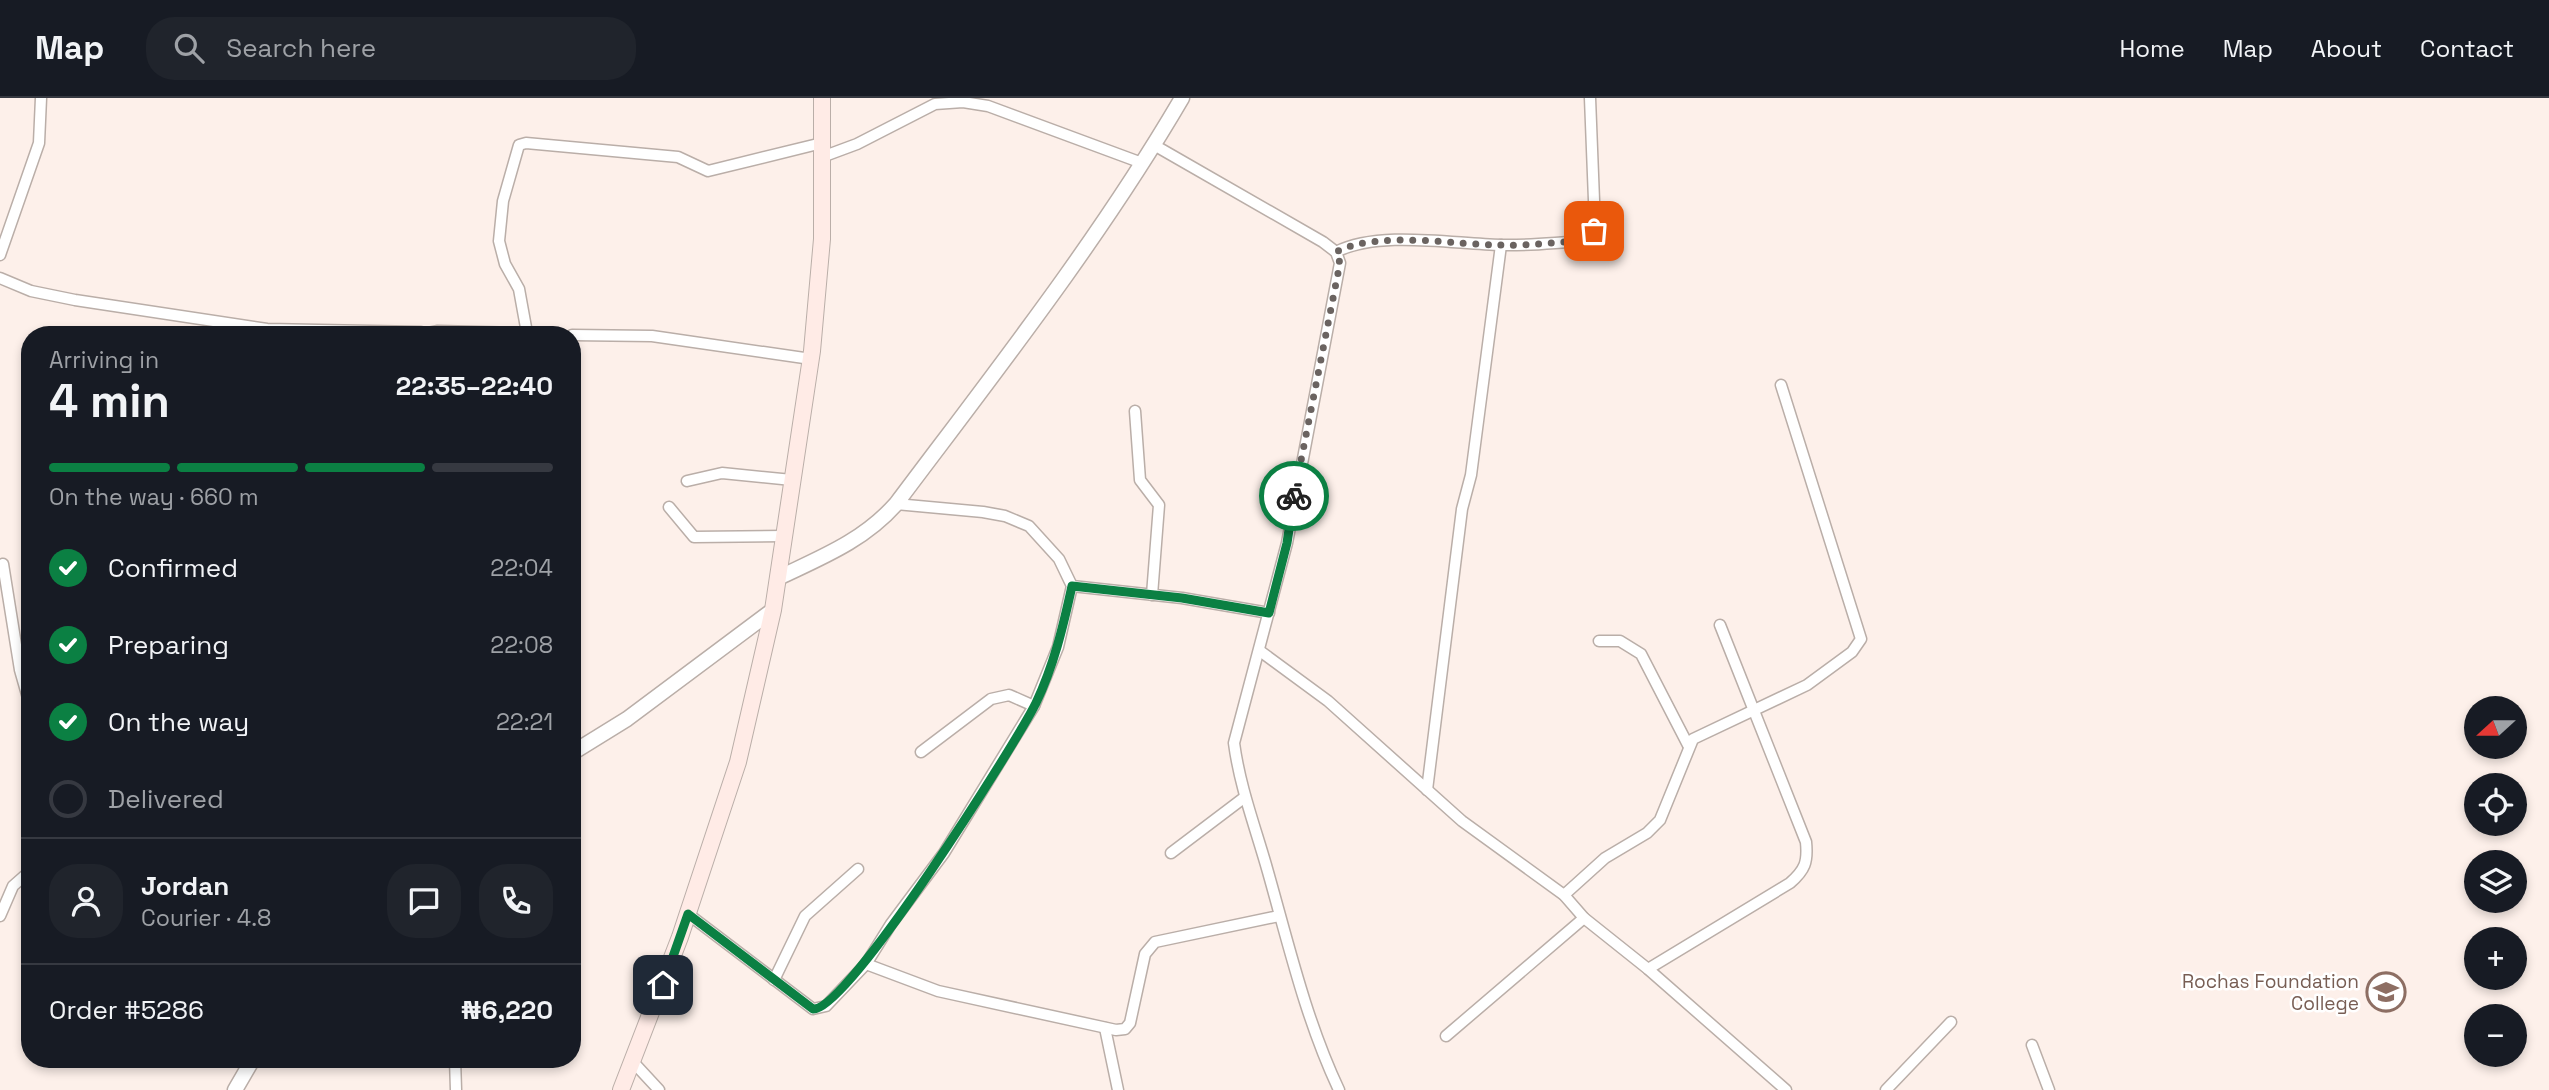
<!DOCTYPE html>
<meta charset="utf-8">
<style>
:root{--surface:#171b24;--page:#20242c;--text:#f1f3f6;--muted:#9ea1a6;--line:#363941;--accent:#0b8043}
body{margin:0;font-family:"Space Grotesk",sans-serif;background:var(--page);color:var(--text);height:100vh;display:flex;flex-direction:column;font-size:26px;white-space:nowrap}
*{box-sizing:border-box;margin:0}
p{font-size:23px;color:var(--muted)}
.icon{flex:none;width:38px;height:38px;fill:none;stroke:currentColor;stroke-width:2;stroke-linecap:round;stroke-linejoin:round}
.map{position:relative;flex:1;overflow:hidden}
.sheet{position:absolute;left:21px;top:228px;width:560px;height:742px;display:flex;flex-direction:column;background:var(--surface);border-radius:28px;box-shadow:0 4px 10px #0003}
.sheet>*{flex:none}
.needle{width:46px;rotate:249deg}
.buttons{position:absolute;left:2464px;top:598px;display:grid;gap:14px}
.buttons a{display:grid;place-items:center;width:63px;height:63px;border-radius:50%;background:var(--surface);box-shadow:0 4px 10px #0003;font-size:35px}
.pin{position:absolute;display:grid;place-items:center;width:60px;height:60px;color:#fff;margin:-30px;border-radius:14px;box-shadow:0 4px 10px #0006}
.courier{position:absolute;display:grid;place-items:center;width:70px;height:70px;margin:-35px;border:5px solid #0b8043;border-radius:50%;background:#fff;color:#222;box-shadow:0 2px 9px #0007}
.head em{font-style:normal;font-weight:700}
.head div{display:flex;flex-direction:column-reverse}
.head{display:flex;align-items:center;justify-content:space-between;height:119px;padding:0 28px}
h1{font-size:46px;font-weight:700;line-height:52px}
.bar{display:grid;grid-template-columns:repeat(4,1fr);gap:10px 7px;align-content:center;height:84px;padding:0 28px}
.bar i{height:9px;border-radius:5px;background:var(--line)}
.bar .current{background:var(--accent)}
.bar p{grid-column:span 4}
.line{display:flex;align-items:center;gap:18px;padding:0 28px;border-top:2px solid var(--line)}
.line div{flex:1}
.round{display:grid;place-items:center;flex:none;width:74px;height:74px;border-radius:28px;background:var(--page)}
ol{padding:0 28px;list-style:none}
li{display:flex;align-items:center;gap:21px;height:77px}
li p{margin-inline-start:auto}
li .icon{padding:7px;border-radius:50%;background:var(--accent);color:#fff;stroke-width:4}
li:last-child{color:var(--muted)}
li i{width:38px;height:38px;border:4px solid var(--line);border-radius:50%}
header{display:flex;align-items:center;gap:42px;box-sizing:border-box;height:98px;padding:0 35px;background:var(--surface);border-bottom:2px solid var(--line)}
header strong{font-size:33px}
nav{display:flex;gap:38px;margin-inline-start:auto;font-size:24px}
.search{width:490px;height:63px;background:var(--page);display:flex;align-items:center;gap:18px;box-sizing:border-box;padding:0 24px;border-radius:28px;color:var(--muted);font-size:26px}
.map>svg:first-child{display:block}
.lines{fill:none;stroke-linecap:round;stroke-linejoin:round}
.minor-casing{stroke:#baaea8;stroke-width:13}
.tertiary-casing{stroke:#baaea8;stroke-width:17}
.secondary-casing{stroke:#baaea8;stroke-width:18}
.minor{stroke:#fff;stroke-width:10}
.tertiary{stroke:#fff;stroke-width:14}
.secondary{stroke:#ffebe6;stroke-width:16}
.done{stroke:#6a6360;stroke-width:7;stroke-dasharray:0 12.6}
.route{stroke:#0b8043;stroke-width:9}
.labels{text-anchor:middle;stroke-width:5;stroke-linejoin:round;paint-order:stroke}
.education-label{font-size:19px;fill:#785e54;stroke:#fff;text-anchor:end}
</style>
<header>
<strong>Map</strong>
<div class="search"><svg class="icon" aria-label="search" viewBox="0 0 24 24"><circle cx="10" cy="10" r="6"/><path d="M15 15l6 6"/></svg>Search here</div>
<nav><a>Home</a><a>Map</a><a>About</a><a>Contact</a></nav>
</header>
<div class="map">
<svg width="2549" height="992" viewBox="0 0 2549 992">
<rect width="100%" height="100%" fill="#fdf0ea"/>
<g class="lines">
<g class="minor-casing">
<g id="minor">
<path d="M 1154,47 L 1323,144 L 1336,154 L 1340,165 L 1287,445 L 1234,645 C 1240,690 1256,731 1268,774 C 1289,848 1306,922 1339,992"/>
<path d="M 822,59 L 857,46 L 935,6 L 963,4 L 988,8 L 1142,65"/>
<path d="M 1336,154 C 1380,132 1452,146 1501,147 C 1529,148 1559,144 1587,143 L 1595,128 L 1590,0"/>
<path d="M 0,157 L 39,45 L 41,0"/>
<path d="M 0,180 L 31,193 L 75,202 L 267,231 L 421,234"/>
<path d="M 527,235 L 519,191 L 505,166 L 499,143 L 503,103 L 519,47 L 526,45 L 678,59 L 708,73 L 822,45"/>
<path d="M 422,236 L 437,233 L 561,236"/>
<path d="M 572,237 L 652,238 L 811,261"/>
<path d="M 1135,313 L 1140,382 L 1159,407 L 1152,497"/>
<path d="M 687,383 L 722,375 L 792,382"/>
<path d="M 669,409 L 694,439 L 785,438"/>
<path d="M 3,466 L 20,572 L 30,607"/>
<path d="M 1072,488 L 1182,500 L 1269,515"/>
<path d="M 1599,543 L 1620,543 L 1641,556 L 1688,647"/>
<path d="M 1260,553 L 1328,603 L 1462,723 L 1564,797 L 1584,820 L 1648,871 L 1786,992"/>
<path d="M 921,654 L 991,601 L 1009,597 L 1034,608"/>
<path d="M 1427,692 L 1462,411 L 1471,377 L 1501,147"/>
<path d="M 1171,755 L 1245,699"/>
<path d="M 1564,797 L 1605,760 L 1647,735 L 1660,722 L 1693,641 L 1807,587 L 1852,554 L 1861,541 L 1781,287"/>
<path d="M 688,816 L 813,911 L 826,908 L 866,866 L 891,826 L 944,755 L 1034,608 L 1058,549 L 1072,488 L 1059,461 L 1029,428 L 1005,418 L 983,414 L 896,406"/>
<path d="M 0,818 L 13,788 L 30,773"/>
<path d="M 866,866 L 938,893 L 1116,932 L 1125,931 L 1130,925 L 1145,856 L 1155,844 L 1279,818"/>
<path d="M 1648,871 L 1790,785 C 1805,772 1808,764 1806,744 L 1720,527"/>
<path d="M 774,882 L 805,818 L 858,771"/>
<path d="M 1105,930 L 1118,992"/>
<path d="M 1446,938 L 1584,820"/>
<path d="M 2032,947 L 2049,992"/>
<path d="M 455,961 L 456,992"/>
<path d="M 634,965 L 659,992"/>
<path d="M 1886,992 L 1951,924"/>
</g>
</g>
<g class="tertiary-casing">
<g id="tertiary">
<path d="M 778,480 C 822,459 863,443 896,406 C 995,274 1099,142 1182,0"/>
<path d="M 572,655 L 627,621 L 773,512"/>
<path d="M 235,992 L 253,961"/>
</g>
</g>
<g class="secondary-casing">
<path id="secondary" d="M 621,992 L 680,839 L 738,664 L 773,512 L 812,253 L 822,141 L 822,0"/>
</g>
<use href="#minor" class="minor"/>
<use href="#tertiary" class="tertiary"/>
<use href="#secondary" class="secondary"/>
</g>
<g class="lines">
<path class="done" d="M 1294,398 L 1340,165 L 1336,154 C 1380,132 1452,147 1501,147 C 1529,148 1559,144 1587,142 L 1594,133"/>
<path class="route" d="M 663,887 L 688,816 L 813,911 C 847,914 1015,647 1036,605 C 1054,567 1063,529 1072,488 L 1182,500 L 1269,515 L 1287,445 L 1294,398"/>
</g>
<defs>
<g id="university-ring" transform="scale(2.0125)"><circle r="9.5" fill="#fff" stroke="#8d6e63" stroke-width="1.5"/><path d="M0-5L7-2L0 1L-7-2ZM-4 1L0 2.5L4 1V4Q0 6-4 4Z" fill="#8d6e63"/></g>
</defs>
<g fill-rule="evenodd">
<use href="#university-ring" x="2386" y="894"/>
</g>
<g class="labels">
<g class="education-label">
<text x="2359" y="890">Rochas Foundation<tspan x="2359" dy="22">College</tspan></text>
</g>
</g>
</svg>
<div class="buttons">
<a><svg class="needle" viewBox="-14 -14 28 28"><path d="M0-13l5 13h-10z" fill="#e53935"/><path d="M0 13l5-13h-10z" fill="#9ea1a6"/></svg></a>
<a><svg class="icon" aria-label="locate" viewBox="0 0 24 24"><circle cx="12" cy="12" r="6"/><path d="M12 2v4M12 18v4M2 12h4M18 12h4"/></svg></a>
<a><svg class="icon" aria-label="layers" viewBox="0 0 24 24"><path d="M12 4l9 5-9 5-9-5zM3 14l9 5 9-5"/></svg></a>
<a>+</a>
<a>−</a>
</div>
<div class="pin" style="left:1594px;top:133px;background:#ea580c"><svg class="icon" aria-label="bag" viewBox="0 0 24 24"><path d="M5 8h14l-1 12H6zM9 8a3 3 0 0 1 6 0"/></svg></div>
<div class="pin" style="left:663px;top:887px;background:#1f2937"><svg class="icon" aria-label="home" viewBox="0 0 24 24"><path d="M3 11l9-7 9 7M6 9v11h12V9"/></svg></div>
<div class="courier" style="left:1294px;top:398px"><svg class="icon" aria-label="bike" viewBox="0 0 24 24"><circle cx="6" cy="16" r="4"/><circle cx="18" cy="16" r="4"/><path d="M6 16l4-8h5l3 8M10 8l3 8H6M13 5h3"/></svg></div>
<section class="sheet">
<div class="head"><div><h1>4 min</h1><p>Arriving in</p></div><em>22:35–22:40</em></div>
<div class="bar"><i class="current"></i><i class="current"></i><i class="current"></i><i></i><p>On the way · 660 m</p></div>
<ol>
<li><svg class="icon" aria-label="check" viewBox="0 0 24 24"><path d="M5 12l5 5 9-10"/></svg>Confirmed<p>22:04</p></li>
<li><svg class="icon" aria-label="check" viewBox="0 0 24 24"><path d="M5 12l5 5 9-10"/></svg>Preparing<p>22:08</p></li>
<li><svg class="icon" aria-label="check" viewBox="0 0 24 24"><path d="M5 12l5 5 9-10"/></svg>On the way<p>22:21</p></li>
<li><i></i>Delivered</li>
</ol>
<div class="line" style="height:126px"><a class="round"><svg class="icon" aria-label="person" viewBox="0 0 24 24"><circle cx="12" cy="8" r="4"/><path d="M4 21q1-7 8-7t8 7"/></svg></a><div><b>Jordan</b><p>Courier · 4.8</p></div><a class="round"><svg class="icon" aria-label="chat" viewBox="0 0 24 24"><path d="M4 5h16v11H9l-5 4z"/></svg></a><a class="round"><svg class="icon" aria-label="phone" viewBox="0 0 24 24"><path d="M5 4h4l2 5-3 2q2 4 5 5l2-3 5 2v4C11 20 4 13 5 4z"/></svg></a></div>
<div class="line" style="height:91px"><div>Order #5286</div><b>₦6,220</b></div>
</section>
</div>
